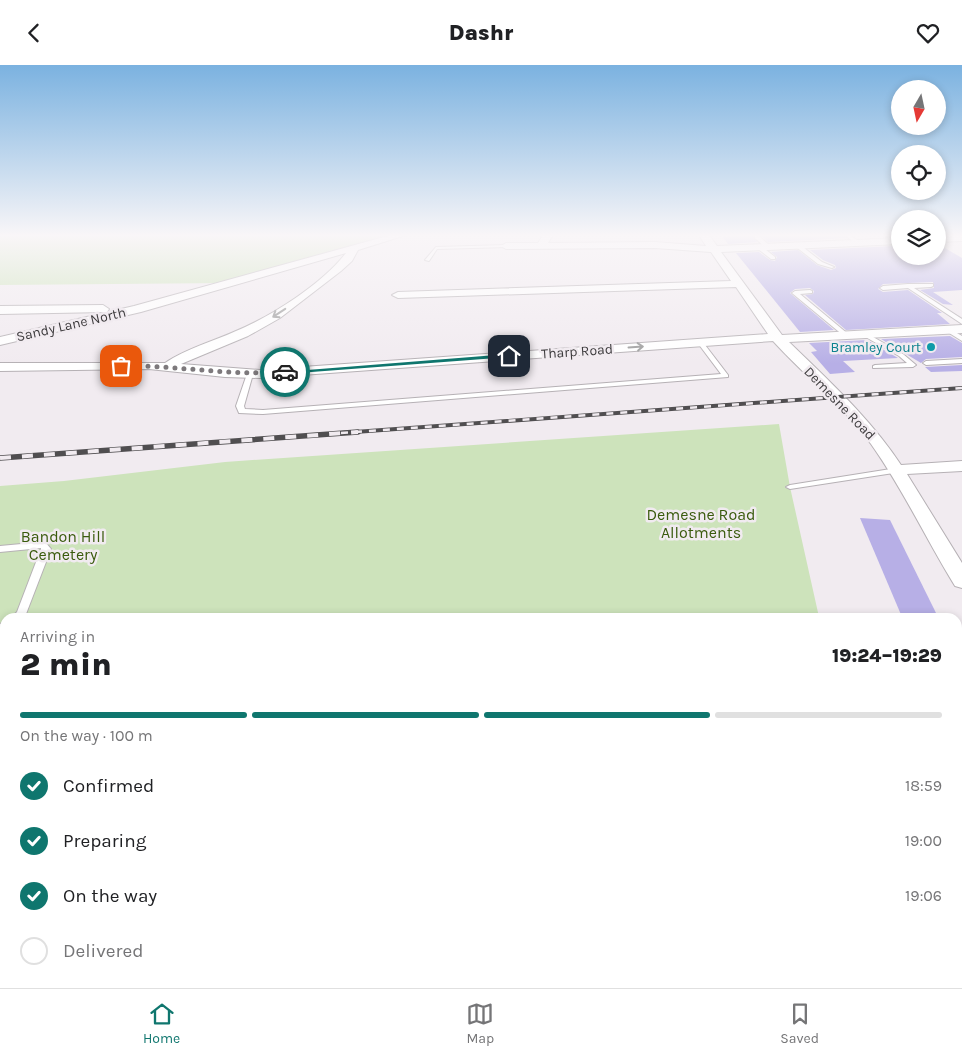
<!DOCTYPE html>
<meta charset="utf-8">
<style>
:root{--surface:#fff;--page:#f2f2f2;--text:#202124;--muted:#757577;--line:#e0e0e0;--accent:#0f766e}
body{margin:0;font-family:Karla,sans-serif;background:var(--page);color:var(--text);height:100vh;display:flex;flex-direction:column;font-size:19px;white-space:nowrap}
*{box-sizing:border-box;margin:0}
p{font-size:16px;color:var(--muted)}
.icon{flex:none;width:28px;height:28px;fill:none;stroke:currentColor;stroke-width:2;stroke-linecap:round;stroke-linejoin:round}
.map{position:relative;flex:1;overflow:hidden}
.side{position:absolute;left:0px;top:548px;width:962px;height:376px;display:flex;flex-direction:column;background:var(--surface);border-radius:15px 15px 0 0;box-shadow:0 2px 8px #0003}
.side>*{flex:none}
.needle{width:32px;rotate:189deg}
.controls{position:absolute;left:891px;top:15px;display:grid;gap:10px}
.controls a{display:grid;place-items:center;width:55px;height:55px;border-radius:50%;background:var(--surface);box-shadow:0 2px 8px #0003;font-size:25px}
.pin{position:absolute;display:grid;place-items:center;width:42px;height:42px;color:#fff;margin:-21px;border-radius:10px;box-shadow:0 2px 8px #0006}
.courier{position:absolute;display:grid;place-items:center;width:50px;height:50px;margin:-25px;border:4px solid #0f766e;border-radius:50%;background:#fff;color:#222;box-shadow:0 1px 6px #0007}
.overview em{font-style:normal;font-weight:800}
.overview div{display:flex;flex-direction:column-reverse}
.overview{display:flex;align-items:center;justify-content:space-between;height:85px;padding:0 20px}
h1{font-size:32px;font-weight:800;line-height:38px}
.bar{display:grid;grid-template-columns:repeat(4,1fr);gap:8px 5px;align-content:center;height:60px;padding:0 20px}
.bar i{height:6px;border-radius:4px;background:var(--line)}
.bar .selected{background:var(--accent)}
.bar p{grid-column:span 4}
ol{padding:0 20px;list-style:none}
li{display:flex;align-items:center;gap:15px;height:55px}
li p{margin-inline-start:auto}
li .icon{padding:5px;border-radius:50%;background:var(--accent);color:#fff;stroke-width:4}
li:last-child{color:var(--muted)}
li i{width:28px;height:28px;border:2px solid var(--line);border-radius:50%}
header{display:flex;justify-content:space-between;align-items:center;height:65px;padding:0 20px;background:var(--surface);font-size:22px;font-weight:800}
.menu{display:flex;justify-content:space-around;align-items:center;height:70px;border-top:1px solid var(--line);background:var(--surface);font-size:14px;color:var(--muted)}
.menu a{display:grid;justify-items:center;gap:2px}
.menu .selected{color:var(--accent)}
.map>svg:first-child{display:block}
.green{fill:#cde3bb}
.building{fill:#b7afe6}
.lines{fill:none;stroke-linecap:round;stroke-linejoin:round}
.lane-casing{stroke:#b6b1b5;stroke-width:2}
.street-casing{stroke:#b6b1b5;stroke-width:2}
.lane{fill:#fff;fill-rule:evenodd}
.street{fill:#fff;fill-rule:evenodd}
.rail-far1-casing{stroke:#504e50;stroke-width:4}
.rail-casing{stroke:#504e50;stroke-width:5.5}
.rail-far1{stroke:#f1ebf0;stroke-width:2.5;stroke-dasharray:7;stroke-linecap:butt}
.rail{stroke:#f1ebf0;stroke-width:4;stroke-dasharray:11;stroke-linecap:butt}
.oneway{stroke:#9e9e9e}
.route{fill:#0f766e}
.done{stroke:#7d797c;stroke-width:5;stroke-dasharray:0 9}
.culture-dot{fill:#0f9aa8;stroke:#f1ebf0;stroke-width:2}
.labels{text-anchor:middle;stroke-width:5;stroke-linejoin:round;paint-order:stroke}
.far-street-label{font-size:14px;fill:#3e3c3e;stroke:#f1ebf0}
.far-culture-label{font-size:14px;fill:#0d838f;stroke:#f1ebf0;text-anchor:end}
.park-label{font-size:16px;fill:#3a5b0d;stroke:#f1ebf0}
</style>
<header><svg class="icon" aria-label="back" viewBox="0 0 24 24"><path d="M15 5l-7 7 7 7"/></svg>Dashr<svg class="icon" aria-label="heart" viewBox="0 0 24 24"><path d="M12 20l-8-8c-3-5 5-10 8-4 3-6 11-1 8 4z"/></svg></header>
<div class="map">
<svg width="962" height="923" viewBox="0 0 962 923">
<rect width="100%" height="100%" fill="#f1ebf0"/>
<g class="green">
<path d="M 0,170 L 387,170 L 228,218 L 0,220 Z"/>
<path d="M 779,359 L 790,422 L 819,552 L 5,552 L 5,904 L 0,904 L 0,421 L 64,416 L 225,397 Z"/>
<path d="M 190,919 L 896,919 L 724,923 L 244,923 Z"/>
</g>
<g class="building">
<path d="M 761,170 L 842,170 L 846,173 L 768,177 Z"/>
<path d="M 753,171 L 757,177 L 728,179 L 723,172 Z"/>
<path d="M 938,179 L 962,193 L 962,225 L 933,227 L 953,240 L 943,239 L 920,225 L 934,223 L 933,217 L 883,219 L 878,224 L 883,227 L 908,225 L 942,248 L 937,248 L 950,259 L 846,265 L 805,230 L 813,229 L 814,226 L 810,223 L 795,224 L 790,228 L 834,265 L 800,267 L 736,188 L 759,187 L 770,195 L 775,196 L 777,192 L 771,187 L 798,185 L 817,200 L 831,205 L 836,203 L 835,200 L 823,195 L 810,185 L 894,181 L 900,185 L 900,192 L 938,191 Z"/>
<path d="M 950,271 L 962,278 L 962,292 L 926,294 L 921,298 L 881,274 Z"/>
<path d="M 867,275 L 898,293 L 843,296 L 855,307 L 830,309 L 811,287 L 817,286 L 809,278 Z"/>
<path d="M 962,300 L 962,306 L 931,307 L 925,302 Z"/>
<path d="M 860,453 L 890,455 L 938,552 L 902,552 Z"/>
</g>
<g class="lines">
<g class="lane-casing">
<g id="lane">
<path d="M 844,170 L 849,170 L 860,177 L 856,178 Z"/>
<path d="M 889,170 L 894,170 L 900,173 L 900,176 Z"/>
<path d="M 755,171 L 759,171 L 770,181 L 770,183 L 766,183 L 755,173 Z"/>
<path d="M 795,179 L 799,179 L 822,197 L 834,202 L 832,203 L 818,199 L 795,181 Z"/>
<path d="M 506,180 L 508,180 L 508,182 L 437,184 L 429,196 L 425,195 L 436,182 Z"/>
<path d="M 757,181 L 761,181 L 775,192 L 775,194 L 771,194 L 757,183 Z"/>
<path d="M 908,219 L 933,219 L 933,221 L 931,222 L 914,223 L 962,254 L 962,259 L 908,223 L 883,225 L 880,223 L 883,221 Z"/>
<path d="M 810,225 L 812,226 L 812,228 L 800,229 L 848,269 L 848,271 L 844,271 L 792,228 L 795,226 Z"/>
<path d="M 946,264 L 950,264 L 962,271 L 962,276 L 946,266 Z"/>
<path d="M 862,268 L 866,268 L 903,289 L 916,300 L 913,302 L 873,303 L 873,301 L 875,300 L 907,298 L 899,291 L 862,270 Z"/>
<path d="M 700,275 L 702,276 L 728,310 L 728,312 L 263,349 L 239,348 L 236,341 L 247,309 L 250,307 L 253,309 L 244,341 L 245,344 L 263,345 L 721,309 L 697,277 Z"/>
<path d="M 962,294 L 962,298 L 926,300 L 923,298 L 926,296 Z"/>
<path d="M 897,403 L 901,405 L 900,407 L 790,424 L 786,422 L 790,420 Z"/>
<path d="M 43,477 L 46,478 L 51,484 L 26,549 L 23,552 L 12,552 L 17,547 L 41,484 L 41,483 L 0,487 L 0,481 Z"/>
<path d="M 5,557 L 5,565 L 0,567 L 0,559 Z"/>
</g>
</g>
<g class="street-casing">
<g id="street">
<path d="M 391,170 L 406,170 L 358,185 L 352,196 L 341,206 L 280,253 L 248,271 L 181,299 L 260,305 L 768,269 L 736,222 L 398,233 L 392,230 L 398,227 L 731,216 L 711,187 L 655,183 L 506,184 L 501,181 L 506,178 L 538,178 L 543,170 L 553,170 L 548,178 L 655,177 L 706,181 L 699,170 L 709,170 L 717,181 L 900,173 L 900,179 L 721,187 L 782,270 L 962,260 L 962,268 L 789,277 C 829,316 870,353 901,400 L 962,396 L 962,406 L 907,409 L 962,498 L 962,523 L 955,521 C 926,474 903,424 871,379 C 843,341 805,311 773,276 L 260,313 L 225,312 L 149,304 L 0,306 L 0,298 L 165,298 C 187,283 212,277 236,266 C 272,251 322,219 346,188 L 141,247 L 0,280 L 0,272 L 134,241 Z"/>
<path d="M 962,170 L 962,176 L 938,177 L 938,171 Z"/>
<path d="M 103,240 L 109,244 L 107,247 L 0,249 L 0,241 Z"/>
</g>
</g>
<use href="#lane" class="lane"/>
<use href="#street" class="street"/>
<g class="rail-far1-casing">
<path id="rail-far1" d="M 341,368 L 962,323"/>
</g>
<g class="rail-casing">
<path id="rail" d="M 0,393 L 358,367"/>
</g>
<use href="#rail-far1" class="rail-far1"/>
<use href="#rail" class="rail"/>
</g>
<defs><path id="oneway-shaft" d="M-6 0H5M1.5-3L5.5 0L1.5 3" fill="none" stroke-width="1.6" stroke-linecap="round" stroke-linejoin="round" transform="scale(1.25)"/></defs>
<g class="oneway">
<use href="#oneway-shaft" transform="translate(279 248) rotate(147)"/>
<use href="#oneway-shaft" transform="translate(636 282) rotate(-4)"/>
</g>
<linearGradient id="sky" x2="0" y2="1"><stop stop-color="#7bb2e0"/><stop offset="0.57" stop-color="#f9f6f8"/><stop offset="1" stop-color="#f9f6f8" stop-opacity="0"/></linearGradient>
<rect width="962" height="299" fill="url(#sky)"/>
<path class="route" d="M 509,289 L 511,292 L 285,309 L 282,307 Z"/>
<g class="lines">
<path class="done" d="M 121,301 C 176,300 229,311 285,307"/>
</g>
<circle class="culture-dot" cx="931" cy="282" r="5"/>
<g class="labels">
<g class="far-street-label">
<text transform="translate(71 259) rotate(-13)" y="5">Sandy Lane North</text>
<text transform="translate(577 286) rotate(-4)" y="5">Tharp Road</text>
<text transform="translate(840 338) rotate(46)" y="5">Demesne Road</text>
</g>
<g class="far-culture-label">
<text x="921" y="287">Bramley Court</text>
</g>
<g class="park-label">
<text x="701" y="455">Demesne Road<tspan x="701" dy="18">Allotments</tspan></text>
<text x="63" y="477">Bandon Hill<tspan x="63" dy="18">Cemetery</tspan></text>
</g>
</g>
</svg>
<div class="controls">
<a><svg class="needle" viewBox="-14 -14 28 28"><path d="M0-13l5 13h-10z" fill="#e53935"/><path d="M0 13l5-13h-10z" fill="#757577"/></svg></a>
<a><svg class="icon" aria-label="locate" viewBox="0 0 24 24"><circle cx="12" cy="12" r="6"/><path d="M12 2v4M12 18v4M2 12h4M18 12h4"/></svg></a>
<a><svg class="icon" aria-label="layers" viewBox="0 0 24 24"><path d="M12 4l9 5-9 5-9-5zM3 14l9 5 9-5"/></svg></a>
</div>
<div class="pin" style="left:121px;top:301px;background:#ea580c"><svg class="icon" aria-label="bag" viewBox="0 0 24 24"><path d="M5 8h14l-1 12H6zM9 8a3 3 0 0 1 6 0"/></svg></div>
<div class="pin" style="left:509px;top:291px;background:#1f2937"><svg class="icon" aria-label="home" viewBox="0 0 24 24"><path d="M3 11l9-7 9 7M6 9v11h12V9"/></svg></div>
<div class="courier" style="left:285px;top:307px"><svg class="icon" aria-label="car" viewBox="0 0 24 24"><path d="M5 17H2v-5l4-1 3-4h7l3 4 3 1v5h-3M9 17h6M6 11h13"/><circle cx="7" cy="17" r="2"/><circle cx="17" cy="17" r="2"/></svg></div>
<section class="side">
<div class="overview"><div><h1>2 min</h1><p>Arriving in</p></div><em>19:24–19:29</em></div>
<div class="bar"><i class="selected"></i><i class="selected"></i><i class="selected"></i><i></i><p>On the way · 100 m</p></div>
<ol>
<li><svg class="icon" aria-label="check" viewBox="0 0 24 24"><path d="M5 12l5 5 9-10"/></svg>Confirmed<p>18:59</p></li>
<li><svg class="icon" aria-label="check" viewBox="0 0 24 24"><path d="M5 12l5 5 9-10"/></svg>Preparing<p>19:00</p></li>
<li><svg class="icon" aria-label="check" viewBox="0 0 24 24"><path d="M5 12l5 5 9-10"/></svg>On the way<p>19:06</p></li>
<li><i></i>Delivered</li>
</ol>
</section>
</div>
<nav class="menu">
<a class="selected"><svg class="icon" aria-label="home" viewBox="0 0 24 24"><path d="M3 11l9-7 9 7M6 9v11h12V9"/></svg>Home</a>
<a><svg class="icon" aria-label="map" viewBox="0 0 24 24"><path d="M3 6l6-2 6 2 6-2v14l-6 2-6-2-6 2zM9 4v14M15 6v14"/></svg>Map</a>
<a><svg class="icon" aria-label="saved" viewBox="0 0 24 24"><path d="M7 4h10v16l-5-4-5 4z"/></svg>Saved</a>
</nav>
